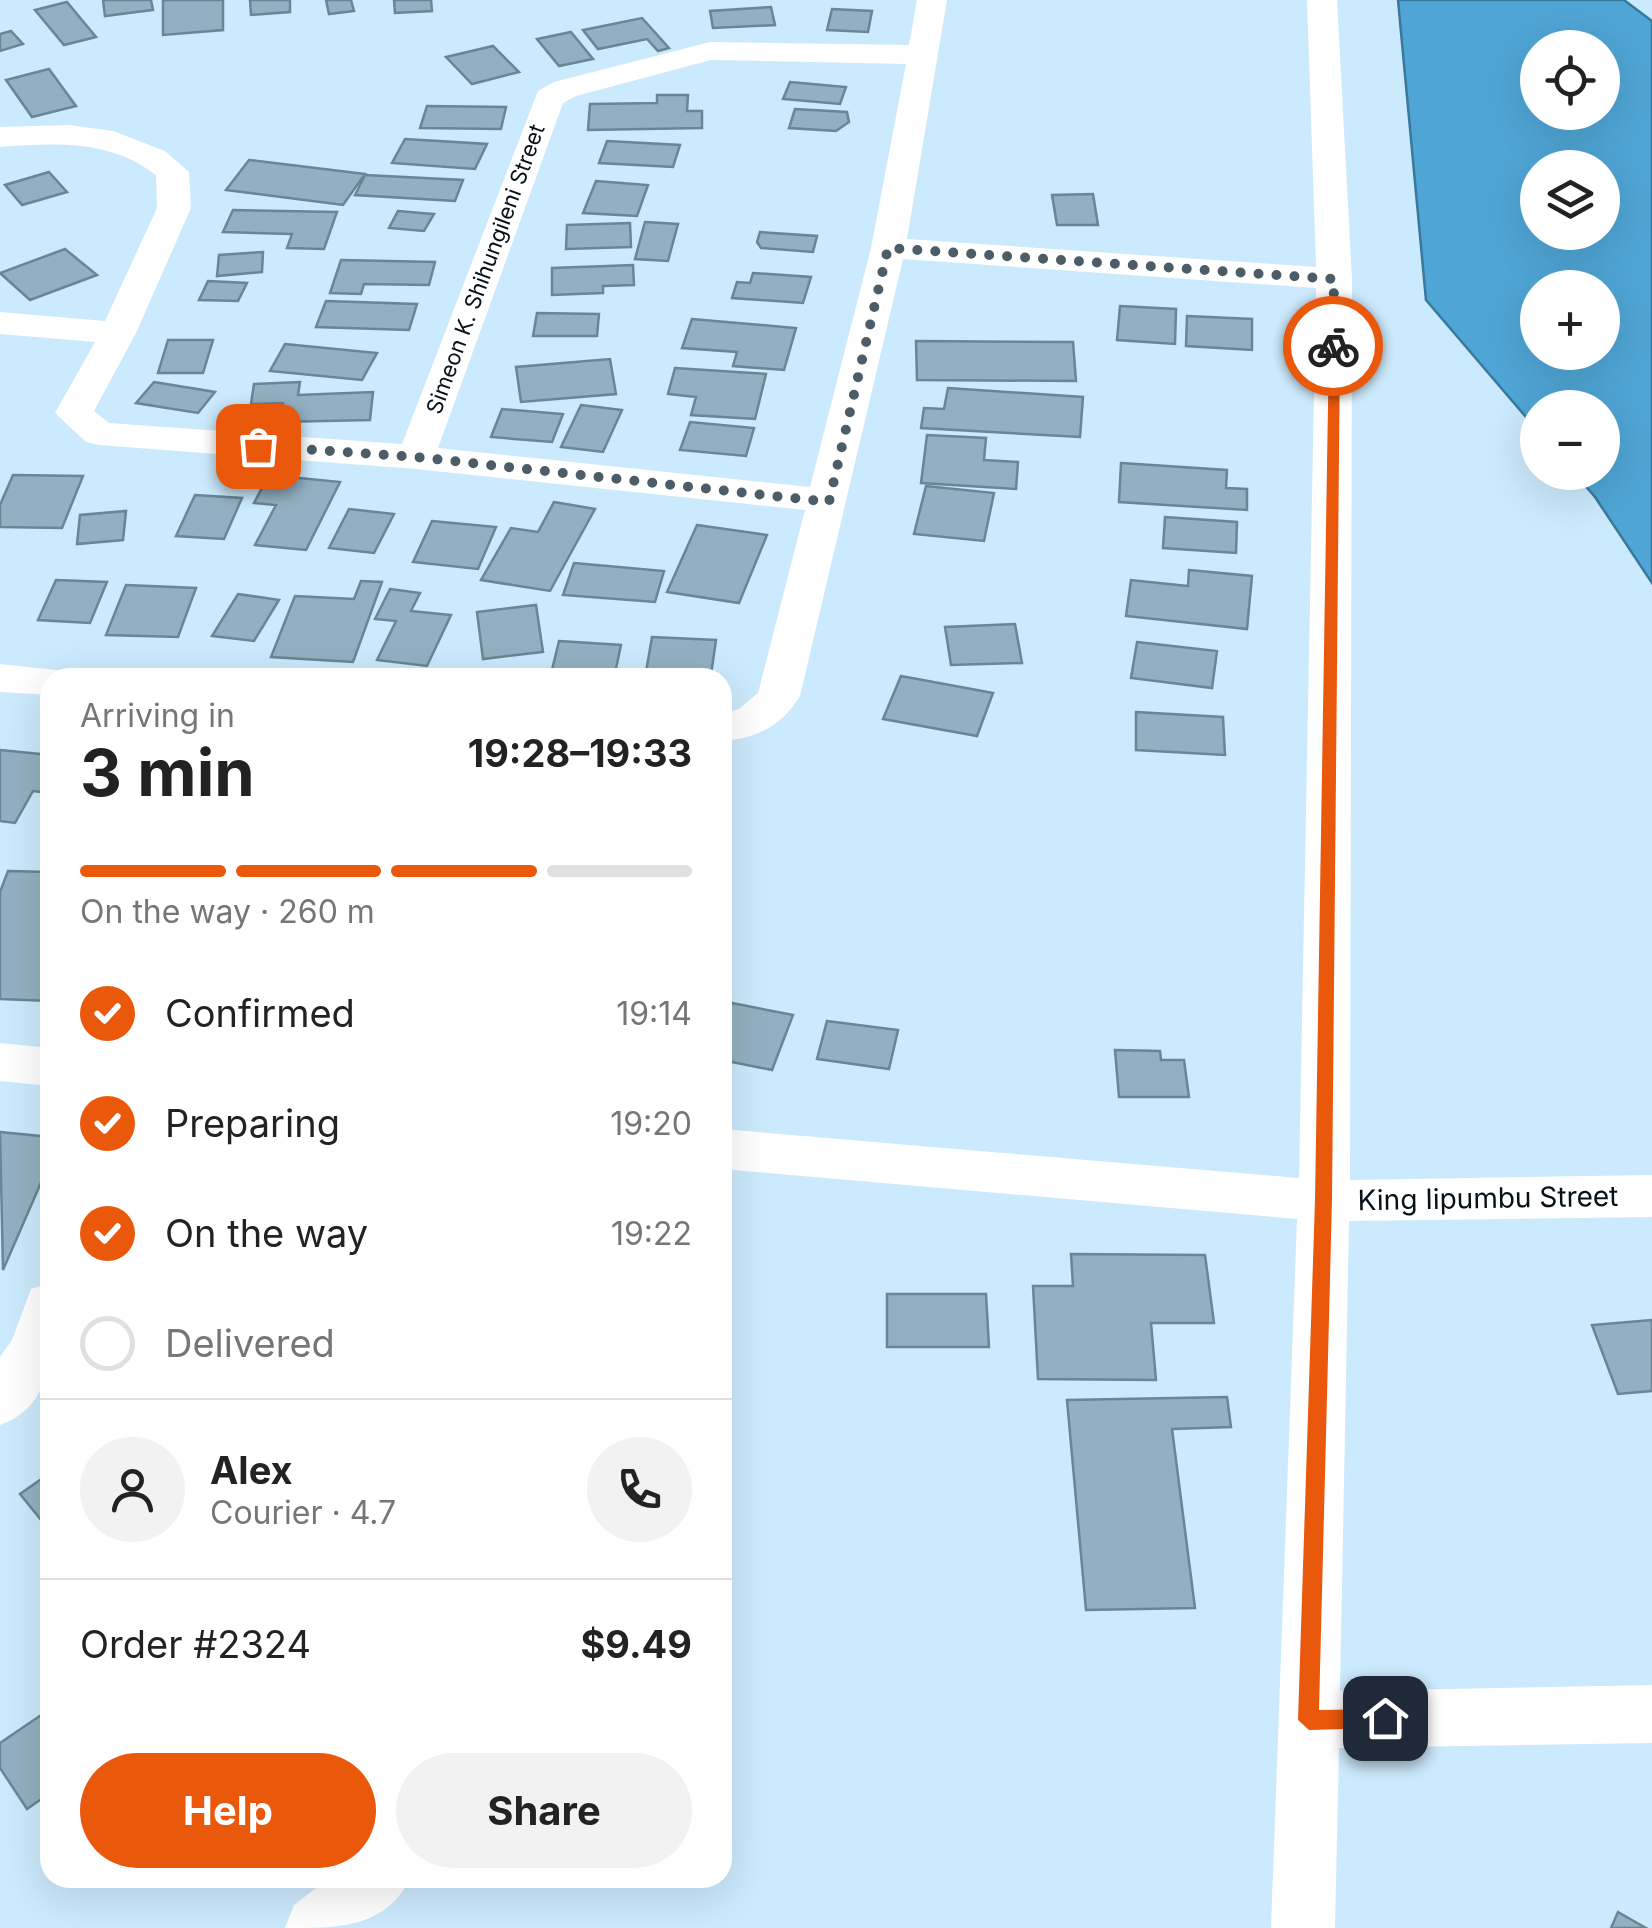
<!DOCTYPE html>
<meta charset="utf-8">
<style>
:root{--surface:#fff;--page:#f2f2f2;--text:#222;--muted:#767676;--line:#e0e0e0;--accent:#ea580c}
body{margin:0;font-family:Inter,sans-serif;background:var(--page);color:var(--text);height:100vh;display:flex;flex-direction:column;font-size:38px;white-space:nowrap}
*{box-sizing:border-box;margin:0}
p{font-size:32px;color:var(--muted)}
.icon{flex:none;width:55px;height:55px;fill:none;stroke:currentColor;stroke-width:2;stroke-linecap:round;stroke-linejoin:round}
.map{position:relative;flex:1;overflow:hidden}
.drawer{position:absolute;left:40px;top:668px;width:692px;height:1220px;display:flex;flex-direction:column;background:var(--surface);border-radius:30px;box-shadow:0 10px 40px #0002}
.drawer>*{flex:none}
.tools{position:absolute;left:1520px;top:30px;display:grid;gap:20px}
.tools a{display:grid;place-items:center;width:100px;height:100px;border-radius:50%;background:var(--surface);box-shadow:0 10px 40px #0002;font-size:50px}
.pin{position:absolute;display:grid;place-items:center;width:85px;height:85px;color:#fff;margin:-42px;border-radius:20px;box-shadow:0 5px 15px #0006}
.courier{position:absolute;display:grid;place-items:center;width:100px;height:100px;margin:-50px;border:8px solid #ea580c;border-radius:50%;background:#fff;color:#222;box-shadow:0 2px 12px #0007}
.headline em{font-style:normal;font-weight:700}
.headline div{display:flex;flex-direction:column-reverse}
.headline{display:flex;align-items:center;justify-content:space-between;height:170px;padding:0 40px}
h1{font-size:65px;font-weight:700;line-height:75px}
.bar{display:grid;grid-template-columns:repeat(4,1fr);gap:15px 10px;align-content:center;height:120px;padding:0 40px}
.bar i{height:12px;border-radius:8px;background:var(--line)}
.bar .on{background:var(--accent)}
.bar p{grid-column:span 4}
.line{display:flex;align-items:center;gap:25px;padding:0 40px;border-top:2px solid var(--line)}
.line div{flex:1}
.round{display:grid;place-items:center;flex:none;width:105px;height:105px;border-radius:52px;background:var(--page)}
ol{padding:0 40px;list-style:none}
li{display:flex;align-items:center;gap:30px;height:110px}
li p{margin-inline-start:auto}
li .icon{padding:10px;border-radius:50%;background:var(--accent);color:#fff;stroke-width:4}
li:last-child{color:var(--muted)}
li i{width:55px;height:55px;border:5px solid var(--line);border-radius:50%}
.button{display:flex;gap:20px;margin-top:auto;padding:20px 40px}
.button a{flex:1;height:115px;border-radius:60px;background:var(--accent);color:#fff;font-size:40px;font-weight:700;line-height:115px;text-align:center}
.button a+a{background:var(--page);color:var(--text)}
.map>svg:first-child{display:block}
.water{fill:#4fa5d5;stroke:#39799c;stroke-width:2.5;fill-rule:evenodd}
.building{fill:#93b0c2;stroke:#698596;stroke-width:2.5}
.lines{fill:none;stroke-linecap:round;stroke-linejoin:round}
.minor{fill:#fff;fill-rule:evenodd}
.route{fill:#ea580c}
.done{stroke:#4c5d68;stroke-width:10;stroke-dasharray:0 18}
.labels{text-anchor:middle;stroke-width:8;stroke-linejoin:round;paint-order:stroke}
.far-street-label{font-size:22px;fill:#071118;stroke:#fff}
.street-label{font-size:28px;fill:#071118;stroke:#fff}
</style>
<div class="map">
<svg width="1652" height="1928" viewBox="0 0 1652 1928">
<rect width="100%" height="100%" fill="#cceafd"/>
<path class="water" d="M 1398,0 L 1624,0 L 1652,21 L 1652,583 L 1595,497 L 1574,473 L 1602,472 L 1602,408 L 1538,408 L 1537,430 L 1426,300 ZM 1538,48 L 1602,48 L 1602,112 L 1538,112 ZM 1538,168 L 1602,168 L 1602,232 L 1538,232 ZM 1538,288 L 1602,288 L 1602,352 L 1538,352 Z"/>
<g class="building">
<path d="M 103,0 L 151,0 L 153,10 L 105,16 Z"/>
<path d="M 163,0 L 223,0 L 223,30 L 163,35 Z"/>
<path d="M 250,0 L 290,0 L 290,12 L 251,15 Z"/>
<path d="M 326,0 L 351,0 L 354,11 L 329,14 Z"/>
<path d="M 394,0 L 431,0 L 432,11 L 395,13 Z"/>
<path d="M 67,2 L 96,37 L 64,45 L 35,10 Z"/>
<path d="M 771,7 L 775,25 L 713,28 L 710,11 Z"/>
<path d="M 832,9 L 872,11 L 868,32 L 827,30 Z"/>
<path d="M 642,18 L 669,48 L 658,51 L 647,39 L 598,49 L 583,30 Z"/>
<path d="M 11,31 L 23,44 L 0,51 L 0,34 Z"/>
<path d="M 571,32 L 593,59 L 559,66 L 537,39 Z"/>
<path d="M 493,46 L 519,72 L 472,84 L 446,57 Z"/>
<path d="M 49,69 L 76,106 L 32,117 L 6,80 Z"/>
<path d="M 790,82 L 846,87 L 840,104 L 783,99 Z"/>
<path d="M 657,95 L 688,95 L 687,111 L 702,111 L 702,128 L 588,130 L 590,104 L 657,103 Z"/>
<path d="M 427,106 L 506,107 L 501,129 L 420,128 Z"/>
<path d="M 795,109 L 847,112 L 849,122 L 836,131 L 789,128 Z"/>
<path d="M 405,139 L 487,144 L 475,169 L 392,163 Z"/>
<path d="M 607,141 L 680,145 L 673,167 L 599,163 Z"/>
<path d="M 249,160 L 365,174 L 343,205 L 226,190 Z"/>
<path d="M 49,172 L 67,192 L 22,205 L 5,185 Z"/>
<path d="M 365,175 L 463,180 L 455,201 L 355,195 Z"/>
<path d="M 596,181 L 648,185 L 637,216 L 583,213 Z"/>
<path d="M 1093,194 L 1098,225 L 1057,225 L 1052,195 Z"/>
<path d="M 233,210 L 337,212 L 324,249 L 287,248 L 292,234 L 223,232 Z"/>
<path d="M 398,211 L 434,214 L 424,231 L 389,228 Z"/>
<path d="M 645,222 L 678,224 L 668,261 L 635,259 Z"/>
<path d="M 630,223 L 631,247 L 566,249 L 567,225 Z"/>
<path d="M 760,232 L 817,236 L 813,252 L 761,248 L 757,242 Z"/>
<path d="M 65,249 L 97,275 L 30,300 L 0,273 Z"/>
<path d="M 263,252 L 262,272 L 217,276 L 219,255 Z"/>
<path d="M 341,260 L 435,262 L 429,285 L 364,284 L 361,294 L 330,293 Z"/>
<path d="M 633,265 L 634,285 L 603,286 L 603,293 L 552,295 L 552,268 Z"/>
<path d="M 753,273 L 811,277 L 803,303 L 732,298 L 737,282 L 750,283 Z"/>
<path d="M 208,281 L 247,283 L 238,301 L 199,300 Z"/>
<path d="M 326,301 L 417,304 L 409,330 L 316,327 Z"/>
<path d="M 1120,306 L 1176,309 L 1175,344 L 1117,340 Z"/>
<path d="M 537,313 L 599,314 L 597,336 L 533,336 Z"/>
<path d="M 1187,316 L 1252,319 L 1252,350 L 1186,346 Z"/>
<path d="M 692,319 L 796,328 L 784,370 L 733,366 L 737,352 L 682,348 Z"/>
<path d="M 168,340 L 213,340 L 203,373 L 158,373 Z"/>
<path d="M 916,341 L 1073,342 L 1076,381 L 917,380 Z"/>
<path d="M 285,344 L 377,353 L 362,380 L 270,371 Z"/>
<path d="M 610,359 L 616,394 L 521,402 L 516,367 Z"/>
<path d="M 675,368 L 766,374 L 755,419 L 691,415 L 696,397 L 668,394 Z"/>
<path d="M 154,382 L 215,392 L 198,413 L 136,403 Z"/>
<path d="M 300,382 L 298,395 L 373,392 L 370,420 L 280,422 L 283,403 L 251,404 L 254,384 Z"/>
<path d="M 948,388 L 1083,397 L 1080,437 L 921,428 L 924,408 L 944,409 Z"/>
<path d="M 581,405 L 622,410 L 603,452 L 561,447 Z"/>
<path d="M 502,409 L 563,414 L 552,442 L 491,437 Z"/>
<path d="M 690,422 L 754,428 L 746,456 L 680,450 Z"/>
<path d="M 927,435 L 986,438 L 984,460 L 1018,462 L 1016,489 L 921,483 Z"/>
<path d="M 1121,463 L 1227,470 L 1226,488 L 1247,489 L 1247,510 L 1119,502 Z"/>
<path d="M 13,475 L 83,476 L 62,528 L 0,527 L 0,505 Z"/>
<path d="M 269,475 L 340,482 L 306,550 L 255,545 L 276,505 L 254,503 Z"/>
<path d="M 926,486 L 994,493 L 984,541 L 914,534 Z"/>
<path d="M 195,495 L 242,498 L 224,539 L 176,536 Z"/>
<path d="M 554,502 L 595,509 L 550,591 L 481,580 L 511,528 L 538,532 Z"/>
<path d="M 349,509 L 394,514 L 374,553 L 329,548 Z"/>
<path d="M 126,511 L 123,540 L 77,544 L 80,515 Z"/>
<path d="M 1165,517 L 1237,522 L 1236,553 L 1163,548 Z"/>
<path d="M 432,521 L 496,527 L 478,569 L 413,562 Z"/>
<path d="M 697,525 L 767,535 L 739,603 L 667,592 Z"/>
<path d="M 574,563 L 664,571 L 655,602 L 563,595 Z"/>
<path d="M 1189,570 L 1252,576 L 1247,629 L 1126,616 L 1131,580 L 1188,586 Z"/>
<path d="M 56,580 L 107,582 L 90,623 L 38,620 Z"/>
<path d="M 361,581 L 382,582 L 353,662 L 271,657 L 295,596 L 354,599 Z"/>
<path d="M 126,585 L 196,588 L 178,637 L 106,635 Z"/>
<path d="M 390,589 L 420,593 L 411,611 L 451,615 L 427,666 L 377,660 L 396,621 L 375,619 Z"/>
<path d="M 238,594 L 279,600 L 254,641 L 212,636 Z"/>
<path d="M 536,605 L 543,652 L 483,659 L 477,612 Z"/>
<path d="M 1015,624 L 1022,663 L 951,665 L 945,627 Z"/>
<path d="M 652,637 L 716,640 L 711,675 L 646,672 Z"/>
<path d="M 559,641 L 621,645 L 614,678 L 550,678 Z"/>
<path d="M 1137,642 L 1217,651 L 1212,688 L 1131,678 Z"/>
<path d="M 901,676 L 993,693 L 977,736 L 883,719 Z"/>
<path d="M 1136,712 L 1223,717 L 1225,755 L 1136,750 Z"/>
<path d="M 0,750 L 50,755 L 50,793 L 33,791 L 15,823 L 0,821 Z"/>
<path d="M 8,871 L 50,872 L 50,1001 L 0,999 L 0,892 Z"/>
<path d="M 732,1003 L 793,1015 L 772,1070 L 722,1060 L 722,1027 Z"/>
<path d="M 827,1021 L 898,1030 L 889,1069 L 817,1059 Z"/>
<path d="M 1115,1050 L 1160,1051 L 1161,1060 L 1184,1060 L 1189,1097 L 1119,1097 Z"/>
<path d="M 0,1132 L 50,1137 L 50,1162 L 3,1270 Z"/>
<path d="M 1071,1254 L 1205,1255 L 1214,1323 L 1151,1323 L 1156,1380 L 1038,1379 L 1033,1286 L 1073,1286 Z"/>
<path d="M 887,1294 L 986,1294 L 989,1347 L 887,1347 Z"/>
<path d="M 1652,1320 L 1652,1391 L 1618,1394 L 1592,1325 Z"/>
<path d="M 1227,1397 L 1231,1427 L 1172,1429 L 1195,1608 L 1086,1610 L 1067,1400 Z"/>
<path d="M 50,1473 L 50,1531 L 20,1494 Z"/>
<path d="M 50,1709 L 50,1793 L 27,1809 L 0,1768 L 0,1743 Z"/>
<path d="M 1618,1912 L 1646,1928 L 1611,1928 Z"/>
</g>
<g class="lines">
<g class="minor">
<path d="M 917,0 L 947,0 L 907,239 L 1316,267 L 1307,0 L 1337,0 L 1352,279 L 1350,1180 L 1652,1175 L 1652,1217 L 1349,1221 L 1340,1691 L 1652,1685 L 1652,1743 L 1339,1748 L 1335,1928 L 1271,1928 L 1297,1219 L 722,1169 L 722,1129 L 1299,1178 L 1316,288 L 903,259 L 800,696 C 782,726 757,738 722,741 L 722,713 L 739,709 L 758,693 L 805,510 L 416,469 L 99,445 L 86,442 L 55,413 L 95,342 L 0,334 L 0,312 L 105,321 L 157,208 L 156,175 C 109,139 56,143 0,147 L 0,127 L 69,125 L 113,131 L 165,151 L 189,172 L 191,208 L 136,333 L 94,411 L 109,423 L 402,444 L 538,91 L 554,82 L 710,42 L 909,45 ZM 711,60 L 906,64 L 871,248 L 810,487 L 438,448 L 563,103 L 576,96 Z"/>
<path d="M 0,664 L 65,671 L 69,678 L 50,678 L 50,695 L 0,692 Z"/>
<path d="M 0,1043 L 50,1048 L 50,1086 L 0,1081 Z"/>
<path d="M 50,1283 C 50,1336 62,1403 0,1425 L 0,1357 L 12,1340 L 31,1289 Z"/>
<path d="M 329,1878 L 411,1878 C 384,1928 342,1928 285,1928 L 294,1905 Z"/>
</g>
</g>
<path class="route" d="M 1329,344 L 1340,346 L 1332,1200 L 1319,1710 L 1385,1709 L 1395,1718 L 1385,1728 L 1309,1730 L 1298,1720 L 1315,1200 Z"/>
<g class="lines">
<path class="done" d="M 258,446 L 416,457 L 829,502 L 888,248 L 1334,279 L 1333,346"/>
</g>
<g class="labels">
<g class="far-street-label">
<text transform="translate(485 269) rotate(-70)" y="8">Simeon K. Shihungileni Street</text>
</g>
<g class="street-label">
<text transform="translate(1488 1198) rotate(-1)" y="10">King Iipumbu Street</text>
</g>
</g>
</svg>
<div class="tools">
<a><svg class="icon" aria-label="locate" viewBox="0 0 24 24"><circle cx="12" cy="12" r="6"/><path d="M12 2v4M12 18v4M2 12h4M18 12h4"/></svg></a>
<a><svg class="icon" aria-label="layers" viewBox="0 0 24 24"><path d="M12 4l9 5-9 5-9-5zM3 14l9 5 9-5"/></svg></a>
<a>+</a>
<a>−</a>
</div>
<div class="pin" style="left:258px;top:446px;background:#ea580c"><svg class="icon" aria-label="bag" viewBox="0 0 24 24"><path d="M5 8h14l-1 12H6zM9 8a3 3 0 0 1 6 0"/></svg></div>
<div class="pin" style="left:1385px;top:1718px;background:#1f2937"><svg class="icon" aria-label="home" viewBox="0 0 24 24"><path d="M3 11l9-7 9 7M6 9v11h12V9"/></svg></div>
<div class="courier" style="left:1333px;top:346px"><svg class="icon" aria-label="bike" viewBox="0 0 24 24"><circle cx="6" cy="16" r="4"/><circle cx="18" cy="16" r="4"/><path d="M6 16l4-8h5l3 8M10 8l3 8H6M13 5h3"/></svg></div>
<section class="drawer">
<div class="headline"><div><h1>3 min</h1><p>Arriving in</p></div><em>19:28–19:33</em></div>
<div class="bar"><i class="on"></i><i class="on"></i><i class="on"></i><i></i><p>On the way · 260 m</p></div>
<ol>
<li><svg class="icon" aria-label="check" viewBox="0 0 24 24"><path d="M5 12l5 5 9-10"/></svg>Confirmed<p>19:14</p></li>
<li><svg class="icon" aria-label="check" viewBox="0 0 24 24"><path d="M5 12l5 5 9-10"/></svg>Preparing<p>19:20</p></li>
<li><svg class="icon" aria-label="check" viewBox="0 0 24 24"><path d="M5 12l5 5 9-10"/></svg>On the way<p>19:22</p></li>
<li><i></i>Delivered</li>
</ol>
<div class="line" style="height:180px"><a class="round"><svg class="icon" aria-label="person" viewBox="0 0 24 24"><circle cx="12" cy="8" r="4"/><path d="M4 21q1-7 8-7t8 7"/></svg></a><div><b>Alex</b><p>Courier · 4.7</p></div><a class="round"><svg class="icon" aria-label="phone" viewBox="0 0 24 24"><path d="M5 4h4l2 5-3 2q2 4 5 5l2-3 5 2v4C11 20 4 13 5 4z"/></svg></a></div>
<div class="line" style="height:130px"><div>Order #2324</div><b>$9.49</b></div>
<div class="button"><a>Help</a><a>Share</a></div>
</section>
</div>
